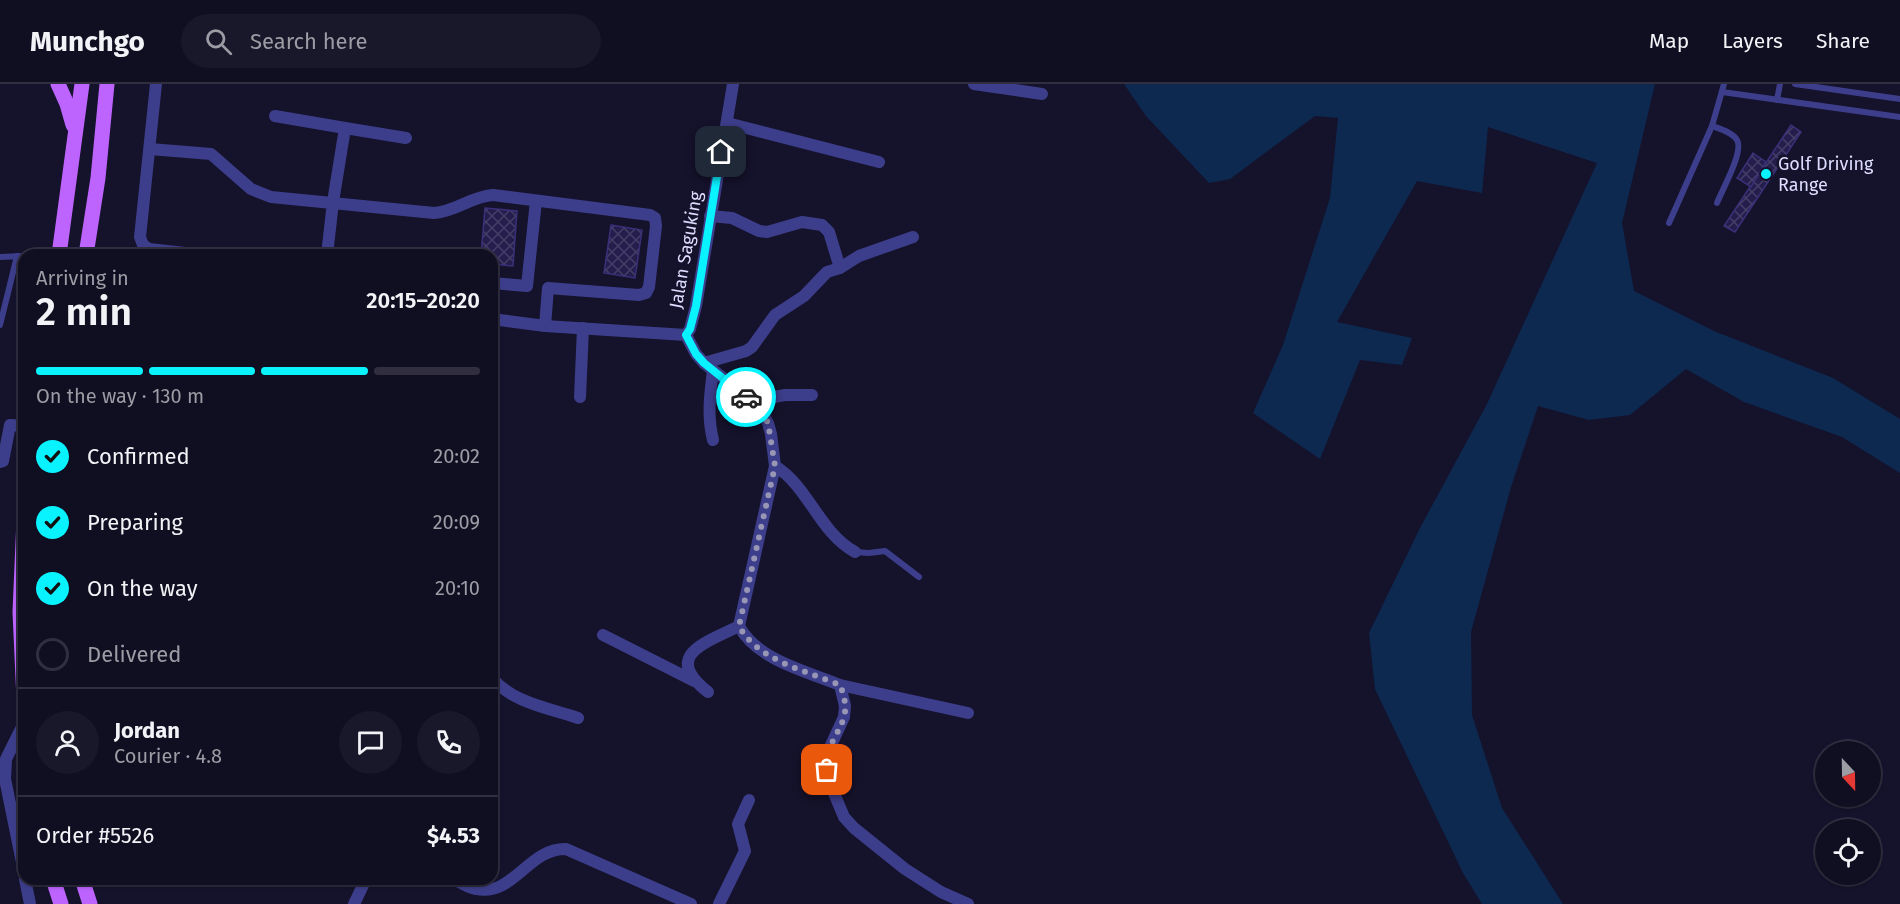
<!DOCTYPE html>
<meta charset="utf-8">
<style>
:root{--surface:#100e21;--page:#19172a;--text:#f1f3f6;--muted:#9c9ca5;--line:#302e3f;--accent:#09f3ff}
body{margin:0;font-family:"Fira Sans",sans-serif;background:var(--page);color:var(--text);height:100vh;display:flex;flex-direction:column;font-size:22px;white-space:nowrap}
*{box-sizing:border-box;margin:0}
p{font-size:20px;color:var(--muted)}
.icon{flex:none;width:33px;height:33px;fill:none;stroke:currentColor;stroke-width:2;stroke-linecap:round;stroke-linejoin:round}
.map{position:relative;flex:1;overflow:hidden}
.side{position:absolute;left:18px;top:165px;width:480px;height:636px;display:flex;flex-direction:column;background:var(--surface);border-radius:18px;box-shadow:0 2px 4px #0004,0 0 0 2px var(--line)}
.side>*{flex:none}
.needle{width:39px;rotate:158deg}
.buttons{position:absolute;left:1815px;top:657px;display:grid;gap:12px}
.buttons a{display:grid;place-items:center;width:66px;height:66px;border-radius:50%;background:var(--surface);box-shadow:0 2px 4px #0004,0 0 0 2px var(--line);font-size:30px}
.pin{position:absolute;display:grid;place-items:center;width:51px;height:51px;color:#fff;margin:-26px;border-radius:12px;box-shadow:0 3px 9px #0006}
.courier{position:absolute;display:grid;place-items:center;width:60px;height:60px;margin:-30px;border:4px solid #09f3ff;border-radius:50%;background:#fff;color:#222;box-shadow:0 2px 8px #0007}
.overview em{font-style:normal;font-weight:600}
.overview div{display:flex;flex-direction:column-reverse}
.overview{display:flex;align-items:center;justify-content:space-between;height:102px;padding:0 18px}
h1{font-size:39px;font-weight:600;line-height:45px}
.bar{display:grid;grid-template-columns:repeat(4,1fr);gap:9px 6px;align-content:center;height:72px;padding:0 18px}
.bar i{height:8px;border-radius:4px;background:var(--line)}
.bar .on{background:var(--accent)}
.bar p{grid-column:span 4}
.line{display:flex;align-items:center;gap:15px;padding:0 18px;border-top:2px solid var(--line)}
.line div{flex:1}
.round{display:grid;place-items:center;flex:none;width:63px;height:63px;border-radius:32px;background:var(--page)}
ol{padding:0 18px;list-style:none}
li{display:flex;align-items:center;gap:18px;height:66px}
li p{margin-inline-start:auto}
li .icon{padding:6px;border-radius:50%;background:var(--accent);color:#111;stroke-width:4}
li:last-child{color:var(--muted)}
li i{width:33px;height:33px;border:3px solid var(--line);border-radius:50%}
header{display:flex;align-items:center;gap:36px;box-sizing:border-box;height:84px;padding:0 30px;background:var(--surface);border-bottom:2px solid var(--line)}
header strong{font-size:28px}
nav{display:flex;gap:33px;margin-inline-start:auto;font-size:21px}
.search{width:420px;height:54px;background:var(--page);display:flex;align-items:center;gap:15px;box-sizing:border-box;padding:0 21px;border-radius:33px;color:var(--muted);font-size:22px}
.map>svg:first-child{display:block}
.water{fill:#0d2950}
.building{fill:url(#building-cross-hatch);stroke:#3a3079;stroke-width:1.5}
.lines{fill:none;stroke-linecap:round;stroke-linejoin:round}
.lane{stroke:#3d3e8b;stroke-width:6}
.street{stroke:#3d3e8b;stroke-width:12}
.primary{stroke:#bd64ff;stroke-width:15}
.done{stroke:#9896b5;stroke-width:6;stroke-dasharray:0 10.8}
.route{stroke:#09f3ff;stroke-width:8}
.poi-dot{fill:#09f3ff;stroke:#15122c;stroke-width:2}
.labels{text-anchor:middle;stroke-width:5;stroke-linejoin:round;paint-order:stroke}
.poi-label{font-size:18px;fill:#dfddff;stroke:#15122c;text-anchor:start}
.street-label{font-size:18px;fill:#dfddff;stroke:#15122c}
</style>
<header>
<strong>Munchgo</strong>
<div class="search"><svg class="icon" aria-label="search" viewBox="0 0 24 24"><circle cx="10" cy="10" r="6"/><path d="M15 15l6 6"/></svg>Search here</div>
<nav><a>Map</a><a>Layers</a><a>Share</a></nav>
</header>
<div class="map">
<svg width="1900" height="820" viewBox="0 0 1900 820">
<defs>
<pattern id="building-cross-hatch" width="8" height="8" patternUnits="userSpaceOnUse" patternTransform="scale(1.5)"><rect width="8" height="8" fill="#251e4d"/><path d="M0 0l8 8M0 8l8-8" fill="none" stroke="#443e68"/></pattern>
</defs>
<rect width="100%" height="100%" fill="#15122c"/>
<path class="water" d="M 1124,0 L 1655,0 L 1622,139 L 1634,207 L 1714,247 L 1833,294 L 1900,335 L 1900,389 L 1842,353 L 1744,318 L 1686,285 L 1630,331 L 1589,336 L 1538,322 L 1511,403 L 1471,548 L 1472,631 L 1502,724 L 1563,820 L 1482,820 L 1463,789 L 1375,605 L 1369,549 L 1420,444 L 1487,320 L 1597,79 L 1488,43 L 1482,109 L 1417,97 L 1337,238 L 1412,254 L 1402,281 L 1360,276 L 1320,375 L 1253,329 L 1283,261 L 1330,114 L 1338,34 L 1315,32 L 1230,95 L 1209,99 L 1146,32 Z"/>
<g class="building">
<path d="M 1791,41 L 1801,48 L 1735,148 L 1724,142 Z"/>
<path d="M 1753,69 L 1766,78 L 1751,103 L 1737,94 Z"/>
<path d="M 485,124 L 517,127 L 513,182 L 492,180 L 492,171 L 481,171 Z"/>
<path d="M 611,141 L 642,146 L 635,194 L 604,189 Z"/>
</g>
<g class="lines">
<g class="lane">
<path d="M 1795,0 L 1900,15"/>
<path d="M 1722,8 L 1900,33"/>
<path d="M 1777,16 L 1780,0"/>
<path d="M 1717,119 C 1722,106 1744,68 1737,56 C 1732,48 1720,45 1712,42 L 1724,0"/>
<path d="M 1669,139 L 1712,42"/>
<path d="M 39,171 L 58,170"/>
<path d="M 0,173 L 24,172"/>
<path d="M 0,241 L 17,172"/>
<path d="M 855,468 L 869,469 L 885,467 L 919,493"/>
</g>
<g class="street">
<path d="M 156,0 L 140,153 L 143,161 L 149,165 L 203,171"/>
<path d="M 974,0 L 1042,10"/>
<path d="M 275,32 L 345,44"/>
<path d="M 727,39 L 879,78"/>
<path d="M 150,65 L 211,70 L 251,105 L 271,113 L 434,129 C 455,128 472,112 493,111 L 650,131 L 655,134 L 656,142 L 649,203 L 646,209 L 639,211 L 548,204 L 545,242"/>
<path d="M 710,132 L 732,134 L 759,147 L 767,148 L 802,138 L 822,141 L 829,148 L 840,184"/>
<path d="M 327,171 L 333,118 L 345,44 L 406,54"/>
<path d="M 492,199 L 527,202 L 536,117"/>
<path d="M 492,235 L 545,242 L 686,251"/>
<path d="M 686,251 L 696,270 L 704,279 L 752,317 L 762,328 L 768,339 L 771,350 L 775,382 L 739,542 C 757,576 806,587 840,601 L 845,622 L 844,633 L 825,674 L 831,702 L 844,733 L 854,744 L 905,785 L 941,808 L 968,820"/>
<path d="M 686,251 L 690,245 L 696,222 L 733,0"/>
<path d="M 704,279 L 746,267 L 752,263 L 775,231 L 804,212 L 827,188 L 840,184 L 859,172 L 913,153"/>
<path d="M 580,313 L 583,244"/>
<path d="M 752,317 L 785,311 L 812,311"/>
<path d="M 713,356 C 707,332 710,311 713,286"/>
<path d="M 0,378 L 3,377 L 10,341 L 24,342"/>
<path d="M 775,382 C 809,403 819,448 855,468"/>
<path d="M 603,551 L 694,597"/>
<path d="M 492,594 C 513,619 549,624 578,634"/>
<path d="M 840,601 L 968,629"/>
<path d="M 708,608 C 661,571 706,559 739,542"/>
<path d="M 24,639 L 6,675 L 5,695 L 24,788"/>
<path d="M 25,795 L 30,820"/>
<path d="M 454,795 C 461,799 468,804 476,805 C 514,813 528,764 566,765 L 691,820"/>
<path d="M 354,820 L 366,795"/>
<path d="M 719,820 L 745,767 L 738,740 L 749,716"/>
</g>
<g class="primary">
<path d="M 58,0 L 67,20 L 73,41"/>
<path d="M 59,171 L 82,0"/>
<path d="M 86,171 L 98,94 L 107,0"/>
<path d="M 24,435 L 20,528 L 24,616"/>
<path d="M 53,795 L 61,820"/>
<path d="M 82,795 L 90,820"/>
</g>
</g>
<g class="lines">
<path class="done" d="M 746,313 L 762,328 L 768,339 L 775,382 L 739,542 C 757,576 806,587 840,601 C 844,611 847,622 844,633 C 838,653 823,665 827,686"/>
<path class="route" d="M 721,68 L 696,222 L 690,245 L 686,251 L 696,270 L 704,279 L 746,313"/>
</g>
<circle class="poi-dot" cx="1766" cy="90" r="6"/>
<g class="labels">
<g class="poi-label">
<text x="1778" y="86">Golf Driving<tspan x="1778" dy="21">Range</tspan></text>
</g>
<g class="street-label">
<text transform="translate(686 166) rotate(-80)" y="6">Jalan Saguking</text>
</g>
</g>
</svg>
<div class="buttons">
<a><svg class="needle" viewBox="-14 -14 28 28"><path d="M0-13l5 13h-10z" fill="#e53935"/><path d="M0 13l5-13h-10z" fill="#9c9ca5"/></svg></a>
<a><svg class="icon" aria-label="locate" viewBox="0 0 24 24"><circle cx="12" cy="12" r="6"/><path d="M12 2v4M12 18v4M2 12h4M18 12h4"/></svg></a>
</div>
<div class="pin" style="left:827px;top:686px;background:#ea580c"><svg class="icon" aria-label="bag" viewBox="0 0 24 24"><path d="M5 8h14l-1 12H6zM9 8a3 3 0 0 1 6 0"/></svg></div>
<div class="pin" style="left:721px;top:68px;background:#1f2937"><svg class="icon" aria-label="home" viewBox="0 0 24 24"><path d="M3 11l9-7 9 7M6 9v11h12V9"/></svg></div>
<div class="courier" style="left:746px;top:313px"><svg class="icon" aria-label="car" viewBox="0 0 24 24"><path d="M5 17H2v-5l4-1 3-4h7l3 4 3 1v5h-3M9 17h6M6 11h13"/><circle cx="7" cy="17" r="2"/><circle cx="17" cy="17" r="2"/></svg></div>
<section class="side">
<div class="overview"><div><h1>2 min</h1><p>Arriving in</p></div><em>20:15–20:20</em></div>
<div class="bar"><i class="on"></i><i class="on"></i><i class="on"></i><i></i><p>On the way · 130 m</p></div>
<ol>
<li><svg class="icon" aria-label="check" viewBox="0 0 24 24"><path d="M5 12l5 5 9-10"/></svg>Confirmed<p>20:02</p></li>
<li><svg class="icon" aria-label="check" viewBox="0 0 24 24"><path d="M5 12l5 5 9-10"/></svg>Preparing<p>20:09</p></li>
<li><svg class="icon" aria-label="check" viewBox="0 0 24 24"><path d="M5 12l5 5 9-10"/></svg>On the way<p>20:10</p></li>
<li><i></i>Delivered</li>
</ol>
<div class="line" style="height:108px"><a class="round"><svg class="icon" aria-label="person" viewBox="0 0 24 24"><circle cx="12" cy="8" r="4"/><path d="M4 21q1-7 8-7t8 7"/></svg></a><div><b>Jordan</b><p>Courier · 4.8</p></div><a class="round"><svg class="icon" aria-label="chat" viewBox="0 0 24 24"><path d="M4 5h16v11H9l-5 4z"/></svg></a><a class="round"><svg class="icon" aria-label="phone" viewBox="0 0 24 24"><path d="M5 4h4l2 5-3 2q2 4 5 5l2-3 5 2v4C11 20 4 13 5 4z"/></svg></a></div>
<div class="line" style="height:78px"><div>Order #5526</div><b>$4.53</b></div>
</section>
</div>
